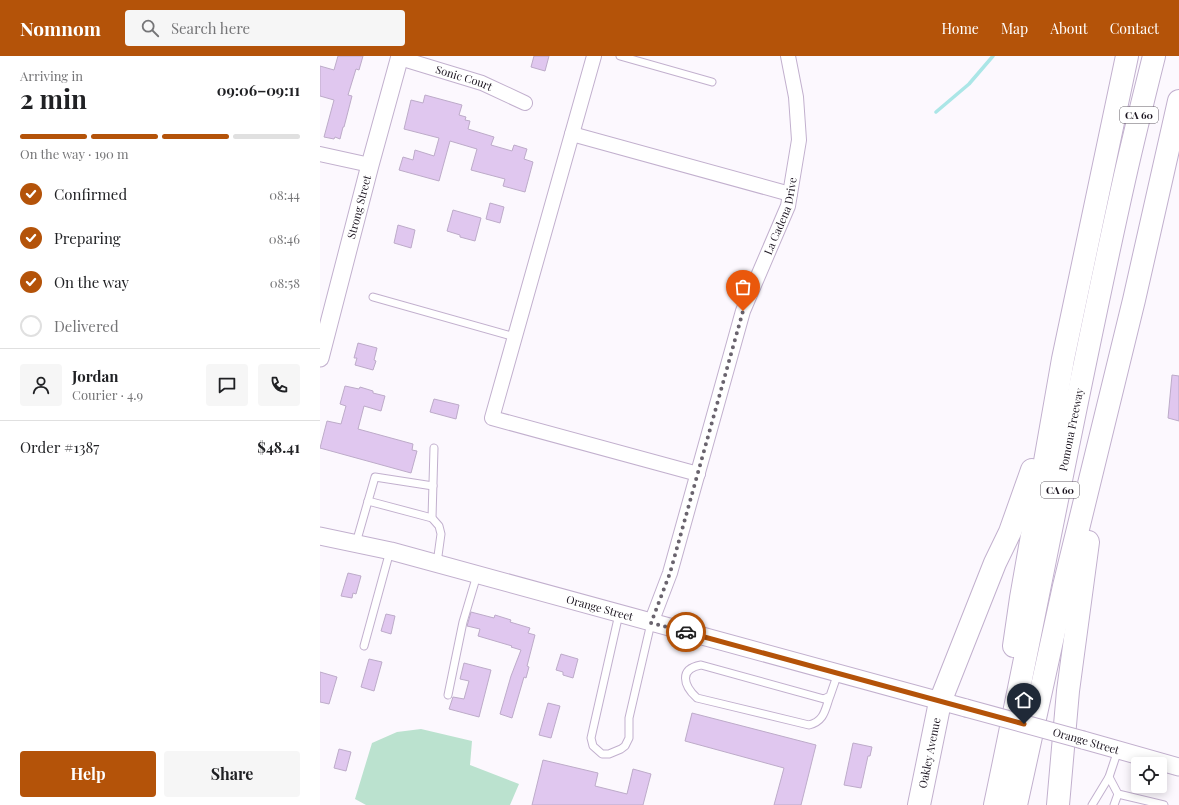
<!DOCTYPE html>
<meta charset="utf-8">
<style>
:root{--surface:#fff;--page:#f6f6f6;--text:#202124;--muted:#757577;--line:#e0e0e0;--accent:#b45309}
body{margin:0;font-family:"Playfair Display",serif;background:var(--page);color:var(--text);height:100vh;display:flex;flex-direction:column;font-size:15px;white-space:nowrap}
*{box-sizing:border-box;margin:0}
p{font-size:13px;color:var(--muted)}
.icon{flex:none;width:22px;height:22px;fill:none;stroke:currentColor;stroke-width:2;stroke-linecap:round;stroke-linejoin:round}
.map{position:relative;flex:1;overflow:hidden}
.drawer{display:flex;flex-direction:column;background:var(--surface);width:320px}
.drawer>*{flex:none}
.controls{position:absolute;left:811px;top:701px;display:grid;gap:8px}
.controls a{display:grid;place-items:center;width:36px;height:36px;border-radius:4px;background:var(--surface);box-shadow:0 2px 10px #0003;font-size:20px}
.pin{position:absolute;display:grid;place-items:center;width:34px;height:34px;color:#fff;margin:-41px -17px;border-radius:50% 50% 50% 0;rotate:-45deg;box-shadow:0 0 4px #0007}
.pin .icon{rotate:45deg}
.courier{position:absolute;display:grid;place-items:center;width:40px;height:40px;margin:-20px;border:3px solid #b45309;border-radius:50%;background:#fff;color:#222;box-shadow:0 1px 5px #0007}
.summary em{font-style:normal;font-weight:700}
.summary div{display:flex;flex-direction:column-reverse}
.summary{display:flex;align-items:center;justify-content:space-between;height:68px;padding:0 20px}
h1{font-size:26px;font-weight:700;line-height:30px}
.bar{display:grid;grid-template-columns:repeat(4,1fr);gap:6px 4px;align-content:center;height:48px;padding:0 20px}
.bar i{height:5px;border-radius:3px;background:var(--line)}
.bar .current{background:var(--accent)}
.bar p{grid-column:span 4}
.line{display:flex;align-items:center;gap:10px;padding:0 20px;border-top:1px solid var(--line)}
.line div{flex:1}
.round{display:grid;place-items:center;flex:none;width:42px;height:42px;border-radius:4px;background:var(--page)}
ol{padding:0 20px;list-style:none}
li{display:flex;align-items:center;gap:12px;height:44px}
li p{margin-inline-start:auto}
li .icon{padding:4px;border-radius:50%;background:var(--accent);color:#fff;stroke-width:4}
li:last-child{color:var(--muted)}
li i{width:22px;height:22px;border:2px solid var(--line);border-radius:50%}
.primary-button{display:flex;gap:8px;margin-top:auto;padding:8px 20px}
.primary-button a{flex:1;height:46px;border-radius:4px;background:var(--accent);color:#fff;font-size:16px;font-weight:700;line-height:46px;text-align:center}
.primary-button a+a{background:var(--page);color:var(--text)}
header{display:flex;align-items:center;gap:24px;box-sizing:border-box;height:56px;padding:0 20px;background:var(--accent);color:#fff}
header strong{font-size:19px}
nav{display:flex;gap:22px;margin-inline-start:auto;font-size:14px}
.search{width:280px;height:36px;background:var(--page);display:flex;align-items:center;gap:10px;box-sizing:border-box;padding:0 14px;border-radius:4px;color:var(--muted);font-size:15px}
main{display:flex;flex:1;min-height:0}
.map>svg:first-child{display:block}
.green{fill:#bbe2cf}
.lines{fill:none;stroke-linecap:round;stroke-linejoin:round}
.stream{stroke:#abe6e7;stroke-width:3.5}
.building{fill:#e0c7ef;stroke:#bdabc9}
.service-casing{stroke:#c2b0ce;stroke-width:9}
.minor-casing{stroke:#c2b0ce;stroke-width:16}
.tertiary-casing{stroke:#c2b0ce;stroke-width:19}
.primary-casing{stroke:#c2b0ce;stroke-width:24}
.motorway-casing{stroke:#c2b0ce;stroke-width:24}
.service{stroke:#fff;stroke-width:7}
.minor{stroke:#fff;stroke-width:14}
.tertiary{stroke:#fff;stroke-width:17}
.primary{stroke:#fff;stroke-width:22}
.motorway{stroke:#fff;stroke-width:22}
.tertiary-bridge-casing{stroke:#c2b0ce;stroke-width:19;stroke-linecap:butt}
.tertiary-bridge{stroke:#fff;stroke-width:17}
.done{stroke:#6a646e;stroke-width:4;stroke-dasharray:0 7.2}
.route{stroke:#b45309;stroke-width:5}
.labels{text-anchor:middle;stroke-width:3;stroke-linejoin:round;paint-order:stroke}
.shield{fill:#fff;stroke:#605b63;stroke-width:1}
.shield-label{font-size:10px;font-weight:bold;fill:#1c1520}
.street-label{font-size:11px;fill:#1c1520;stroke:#fff}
</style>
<header>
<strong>Nomnom</strong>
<div class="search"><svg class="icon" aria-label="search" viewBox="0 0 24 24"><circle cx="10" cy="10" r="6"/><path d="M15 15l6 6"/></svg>Search here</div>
<nav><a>Home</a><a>Map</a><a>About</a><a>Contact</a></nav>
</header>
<main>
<section class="drawer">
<div class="summary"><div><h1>2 min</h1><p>Arriving in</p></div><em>09:06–09:11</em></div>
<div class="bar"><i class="current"></i><i class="current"></i><i class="current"></i><i></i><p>On the way · 190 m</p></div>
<ol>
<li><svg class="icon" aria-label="check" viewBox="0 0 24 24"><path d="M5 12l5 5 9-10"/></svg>Confirmed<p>08:44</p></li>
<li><svg class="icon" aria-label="check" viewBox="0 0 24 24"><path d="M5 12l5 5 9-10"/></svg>Preparing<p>08:46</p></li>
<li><svg class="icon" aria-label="check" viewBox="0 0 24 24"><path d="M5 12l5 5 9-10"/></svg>On the way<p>08:58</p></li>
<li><i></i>Delivered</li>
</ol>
<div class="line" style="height:72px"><a class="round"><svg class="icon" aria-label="person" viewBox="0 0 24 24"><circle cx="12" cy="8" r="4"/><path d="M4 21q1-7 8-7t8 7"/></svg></a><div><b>Jordan</b><p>Courier · 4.9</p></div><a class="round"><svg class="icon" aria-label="chat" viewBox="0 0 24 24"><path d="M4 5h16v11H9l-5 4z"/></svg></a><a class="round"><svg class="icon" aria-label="phone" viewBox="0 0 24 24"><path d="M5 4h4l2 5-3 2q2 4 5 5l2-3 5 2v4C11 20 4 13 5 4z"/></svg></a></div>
<div class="line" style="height:52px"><div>Order #1387</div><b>$48.41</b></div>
<div class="primary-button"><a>Help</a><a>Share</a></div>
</section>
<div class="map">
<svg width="859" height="749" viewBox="0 0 859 749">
<rect width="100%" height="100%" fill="#fcf8fe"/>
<path class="green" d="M 101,673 L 152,685 L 150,709 L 199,728 L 190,749 L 46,749 L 35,743 L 52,687 L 77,676 Z"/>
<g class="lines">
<path class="stream" d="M 616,56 L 649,28 L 673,0"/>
</g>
<g class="building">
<path d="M 18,0 L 43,0 L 39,14 L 36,13 L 28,39 L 32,40 L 24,71 L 23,71 L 20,83 L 15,81 L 14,83 L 4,81 L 14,44 L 0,40 L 0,10 L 14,14 Z"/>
<path d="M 214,0 L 229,0 L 225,15 L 211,11 Z"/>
<path d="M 105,39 L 142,49 L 139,59 L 146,61 L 145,64 L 150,65 L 148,73 L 174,81 L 171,89 L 192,95 L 194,89 L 207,93 L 204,103 L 213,106 L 205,136 L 183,130 L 185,123 L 151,114 L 157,93 L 130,85 L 119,125 L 79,114 L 83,101 L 93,104 L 95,94 L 114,100 L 119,82 L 84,73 L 91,44 L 103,47 Z"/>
<path d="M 170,147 L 184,151 L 180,167 L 166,163 Z"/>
<path d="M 133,154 L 161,162 L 155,185 L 140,181 L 140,179 L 127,175 Z"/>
<path d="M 78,169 L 95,174 L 91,192 L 74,187 Z"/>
<path d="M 38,287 L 57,292 L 54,304 L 56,305 L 53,314 L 35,309 L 37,302 L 34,302 Z"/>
<path d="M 852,319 L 859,320 L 859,365 L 848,362 Z"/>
<path d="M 25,330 L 39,333 L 40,331 L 53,335 L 53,337 L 65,340 L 61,355 L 44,350 L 38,373 L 93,388 L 92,394 L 97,395 L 91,417 L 0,392 L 7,365 L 21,368 L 26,350 L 20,348 Z"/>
<path d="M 114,343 L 139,349 L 136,363 L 110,356 Z"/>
<path d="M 28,517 L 41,520 L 36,538 L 33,537 L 32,542 L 21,540 Z"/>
<path d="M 151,556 L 174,562 L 175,559 L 191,564 L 190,566 L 210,572 L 208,577 L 215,579 L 207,610 L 209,611 L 206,622 L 204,621 L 192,662 L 180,658 L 191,620 L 201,594 L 191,591 L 192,590 L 158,580 L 160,573 L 147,570 Z"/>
<path d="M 66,558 L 75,560 L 71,578 L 61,575 Z"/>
<path d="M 241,598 L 258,603 L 253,622 L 243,619 L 243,616 L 236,614 Z"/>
<path d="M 49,603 L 62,606 L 54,635 L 41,631 Z"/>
<path d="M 144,607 L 171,614 L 159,661 L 129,653 L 133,641 L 144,643 L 149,625 L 140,623 Z"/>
<path d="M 0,616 L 17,621 L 9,648 L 0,646 Z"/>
<path d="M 228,647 L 240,650 L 231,682 L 219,679 Z"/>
<path d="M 372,657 L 496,689 L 481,749 L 454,749 L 464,712 L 365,685 Z"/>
<path d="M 533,687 L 552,691 L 550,700 L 548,700 L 541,732 L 524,729 Z"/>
<path d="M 19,693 L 31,696 L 26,715 L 14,712 Z"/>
<path d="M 223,704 L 278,717 L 275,730 L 307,738 L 313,713 L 331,718 L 323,749 L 212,749 Z"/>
</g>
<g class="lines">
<g class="service-casing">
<g id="service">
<path d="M 300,0 L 392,26"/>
<path d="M 53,241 L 195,281"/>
<path d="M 114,392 L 112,462 L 119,470 L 121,478 L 117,507"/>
<path d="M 48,445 L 112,462"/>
<path d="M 36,487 L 55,421 L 113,430"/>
<path d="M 299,558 L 271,682 L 273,690 L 282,698 L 289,698 L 301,693 L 305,690 L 309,682 L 309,662 L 331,567"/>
<path d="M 44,590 L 70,495"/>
<path d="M 128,639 L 143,566 L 157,519"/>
<path d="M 510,640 C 505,653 505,665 489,669 L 377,642 C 363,629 359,613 381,609 L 504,643 L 510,640 L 518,617"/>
<path d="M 789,721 L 798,738 L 844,749"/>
<path d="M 772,749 L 789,721 L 798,694"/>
<path d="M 794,749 L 798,738"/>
</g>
</g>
<g class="minor-casing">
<g id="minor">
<path d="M 274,0 L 172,362 L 378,418"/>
<path id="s1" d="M 80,2 L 162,27 L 205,47"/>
<path d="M 252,78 L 470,138"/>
<path d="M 0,98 L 50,109"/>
<path id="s2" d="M 331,567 L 350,517 L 423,255 L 468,150 L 479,84 L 476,41 L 468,0"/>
</g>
</g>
<g class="tertiary-casing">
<g id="tertiary">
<path id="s3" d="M 0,302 L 50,109 L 80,0"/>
<path id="s4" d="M 0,480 L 71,495 L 646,652"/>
<path d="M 763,684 L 859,711"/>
</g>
</g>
<g class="primary-casing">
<g id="primary">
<path id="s5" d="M 599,749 L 620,646"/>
</g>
</g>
<g class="motorway-casing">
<g id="motorway">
<path d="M 694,590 L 701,542 L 743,303 L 807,0"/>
<path d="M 620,646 L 675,507 L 690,476 L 712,414"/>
<path id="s6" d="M 675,749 C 719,540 758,329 805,120 C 814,80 824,40 834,0"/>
<path d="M 696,749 L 744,530 L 814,244 L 859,45"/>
<path d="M 738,749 L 748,635 L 768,486"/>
</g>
</g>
<use href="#service" class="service"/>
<use href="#minor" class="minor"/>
<use href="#tertiary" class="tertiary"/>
<use href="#primary" class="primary"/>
<use href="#motorway" class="motorway"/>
<g class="tertiary-bridge-casing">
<path id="tertiary-bridge" d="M 646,652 L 763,684"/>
</g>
<use href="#tertiary-bridge" class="tertiary-bridge"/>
</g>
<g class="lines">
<path class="done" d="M 366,576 L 331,567 L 350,517 L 423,255"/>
<path class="route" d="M 366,576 L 704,668"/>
</g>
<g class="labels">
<g class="shield">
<rect x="800" y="51" width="38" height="16" rx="3"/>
<rect x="721" y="426" width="38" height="16" rx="3"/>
</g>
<g class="shield-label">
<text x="819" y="63">CA 60</text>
<text x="740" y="438">CA 60</text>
</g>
<g class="street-label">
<text dy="4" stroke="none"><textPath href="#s1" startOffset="67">Sonic Court</textPath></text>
<text dy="4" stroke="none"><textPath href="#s3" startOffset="156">Strong Street</textPath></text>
<text dy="4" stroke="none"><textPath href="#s2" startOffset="428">La Cadena Drive</textPath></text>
<text dy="4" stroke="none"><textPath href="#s6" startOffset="383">Pomona Freeway</textPath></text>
<text dy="4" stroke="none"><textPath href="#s4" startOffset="289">Orange Street</textPath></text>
<text transform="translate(766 685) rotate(16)" y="4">Orange Street</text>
<text dy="4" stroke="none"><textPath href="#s5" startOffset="53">Oakley Avenue</textPath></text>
</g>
</g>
</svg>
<div class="controls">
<a><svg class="icon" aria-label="locate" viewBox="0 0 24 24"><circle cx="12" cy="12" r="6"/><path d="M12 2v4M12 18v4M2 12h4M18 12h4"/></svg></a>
</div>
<div class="pin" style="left:423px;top:255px;background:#ea580c"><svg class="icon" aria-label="bag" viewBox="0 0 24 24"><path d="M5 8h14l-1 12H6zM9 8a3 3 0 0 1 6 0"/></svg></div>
<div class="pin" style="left:704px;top:668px;background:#1f2937"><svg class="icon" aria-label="home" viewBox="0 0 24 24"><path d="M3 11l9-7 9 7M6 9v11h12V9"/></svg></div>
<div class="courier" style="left:366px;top:576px"><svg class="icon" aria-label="car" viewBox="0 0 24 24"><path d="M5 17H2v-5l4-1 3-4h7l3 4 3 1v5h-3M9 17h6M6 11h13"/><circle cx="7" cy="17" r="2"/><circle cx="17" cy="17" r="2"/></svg></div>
</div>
</main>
